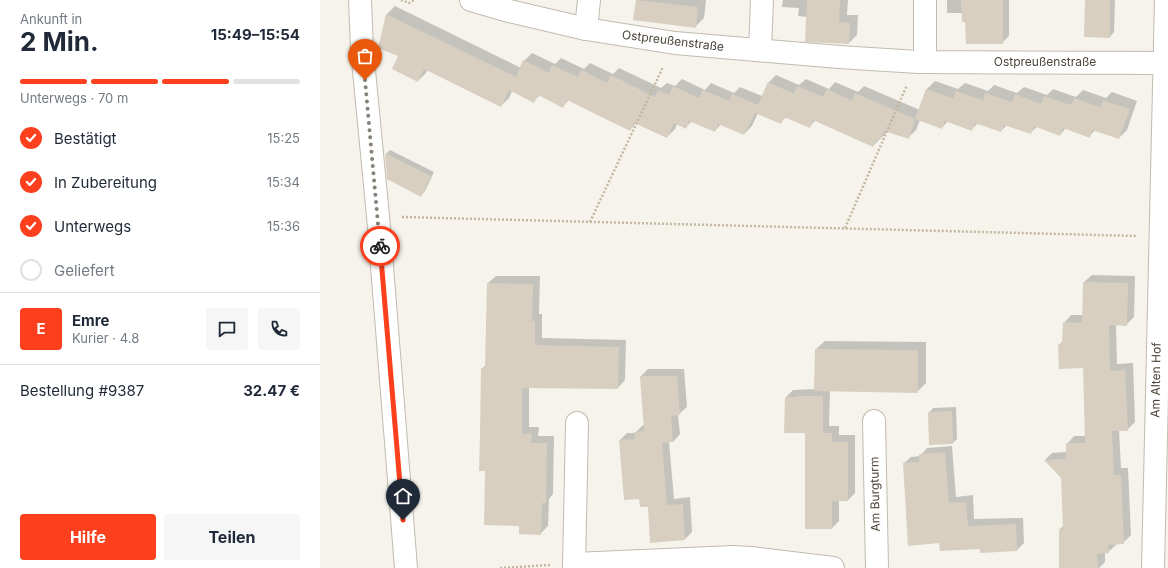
<!DOCTYPE html>
<html lang="de">
<meta charset="utf-8">
<style>
:root{--surface:#fff;--page:#f6f6f7;--text:#1f2937;--muted:#747a83;--line:#e0e1e3;--accent:#fc3f1d}
body{margin:0;font-family:Inter,sans-serif;background:var(--page);color:var(--text);height:100vh;display:flex;flex-direction:column;font-size:15px;white-space:nowrap}
*{box-sizing:border-box;margin:0}
p{font-size:13px;color:var(--muted)}
.icon{flex:none;width:22px;height:22px;fill:none;stroke:currentColor;stroke-width:2;stroke-linecap:round;stroke-linejoin:round}
.map{position:relative;flex:1;overflow:hidden}
.drawer{display:flex;flex-direction:column;background:var(--surface);width:320px}
.drawer>*{flex:none}
.pin{position:absolute;display:grid;place-items:center;width:34px;height:34px;color:#fff;margin:-41px -17px;border-radius:50% 50% 50% 0;rotate:-45deg;box-shadow:0 0 4px #0007}
.pin .icon{rotate:45deg}
.courier{position:absolute;display:grid;place-items:center;width:40px;height:40px;margin:-20px;border:3px solid #fc3f1d;border-radius:50%;background:#fff;color:#222;box-shadow:0 1px 5px #0007}
.summary em{font-style:normal;font-weight:700}
.summary div{display:flex;flex-direction:column-reverse}
.summary{display:flex;align-items:center;justify-content:space-between;height:68px;padding:0 20px}
h1{font-size:26px;font-weight:700;line-height:30px}
.bar{display:grid;grid-template-columns:repeat(4,1fr);gap:6px 4px;align-content:center;height:48px;padding:0 20px}
.bar i{height:5px;border-radius:3px;background:var(--line)}
.bar .active{background:var(--accent)}
.bar p{grid-column:span 4}
.line{display:flex;align-items:center;gap:10px;padding:0 20px;border-top:1px solid var(--line)}
.line div{flex:1}
.round{display:grid;place-items:center;flex:none;width:42px;height:42px;border-radius:4px;background:var(--page)}
ol{padding:0 20px;list-style:none}
li{display:flex;align-items:center;gap:12px;height:44px}
li p{margin-inline-start:auto}
li .icon{padding:4px;border-radius:50%;background:var(--accent);color:#fff;stroke-width:4}
li:last-child{color:var(--muted)}
li i{width:22px;height:22px;border:2px solid var(--line);border-radius:50%}
.button{display:flex;gap:8px;margin-top:auto;padding:8px 20px}
.button a{flex:1;height:46px;border-radius:4px;background:var(--accent);color:#fff;font-size:16px;font-weight:700;line-height:46px;text-align:center}
.button a+a{background:var(--page);color:var(--text)}
main{display:flex;flex:1;min-height:0}
.map>svg:first-child{display:block}
.shadow{fill:#0003}
.building{fill:#d8cfc1}
.lines{fill:none;stroke-linecap:round;stroke-linejoin:round}
.minor-casing{stroke:#c2bbae;stroke-width:24}
.path{stroke:#c4b79f;stroke-width:2.5;stroke-dasharray:2 2;stroke-linecap:butt}
.minor{stroke:#fff;stroke-width:22}
.done{stroke:#878178;stroke-width:4;stroke-dasharray:0 7.2}
.route{stroke:#fc3f1d;stroke-width:5}
.labels{text-anchor:middle;stroke-width:4;stroke-linejoin:round;paint-order:stroke}
.street-label{font-size:12px;fill:#4b4439;stroke:#fff}
</style>
<main>
<section class="drawer">
<div class="summary"><div><h1>2 Min.</h1><p>Ankunft in</p></div><em>15:49–15:54</em></div>
<div class="bar"><i class="active"></i><i class="active"></i><i class="active"></i><i></i><p>Unterwegs · 70 m</p></div>
<ol>
<li><svg class="icon" aria-label="check" viewBox="0 0 24 24"><path d="M5 12l5 5 9-10"/></svg>Bestätigt<p>15:25</p></li>
<li><svg class="icon" aria-label="check" viewBox="0 0 24 24"><path d="M5 12l5 5 9-10"/></svg>In Zubereitung<p>15:34</p></li>
<li><svg class="icon" aria-label="check" viewBox="0 0 24 24"><path d="M5 12l5 5 9-10"/></svg>Unterwegs<p>15:36</p></li>
<li><i></i>Geliefert</li>
</ol>
<div class="line" style="height:72px"><b class="round" style="background:var(--accent);color:#fff">E</b><div><b>Emre</b><p>Kurier · 4.8</p></div><a class="round"><svg class="icon" aria-label="chat" viewBox="0 0 24 24"><path d="M4 5h16v11H9l-5 4z"/></svg></a><a class="round"><svg class="icon" aria-label="phone" viewBox="0 0 24 24"><path d="M5 4h4l2 5-3 2q2 4 5 5l2-3 5 2v4C11 20 4 13 5 4z"/></svg></a></div>
<div class="line" style="height:52px"><div>Bestellung #9387</div><b>32.47 €</b></div>
<div class="button"><a>Hilfe</a><a>Teilen</a></div>
</section>
<div class="map">
<svg width="848" height="568" viewBox="0 0 848 568">
<rect width="100%" height="100%" fill="#f6f3ec"/>
<g class="shadow">
<path d="M 317,0 L 386,0 L 384,18 L 375,27 L 315,19 Z"/>
<path d="M 463,0 L 528,0 L 527,15 L 538,15 L 537,35 L 529,43 L 487,17 L 478,16 L 479,8 L 462,7 Z"/>
<path d="M 627,0 L 689,0 L 689,36 L 682,43 L 646,21 L 643,13 L 627,13 Z"/>
<path d="M 766,0 L 795,0 L 794,32 L 790,37 Z"/>
<path d="M 75,6 L 201,68 L 204,61 L 212,53 L 235,64 L 241,58 L 264,69 L 270,63 L 293,74 L 299,68 L 341,88 L 347,83 L 355,86 L 362,79 L 385,90 L 391,83 L 414,93 L 420,87 L 442,96 L 448,83 L 456,75 L 479,85 L 486,79 L 509,89 L 515,82 L 538,92 L 544,86 L 600,110 L 607,89 L 615,81 L 638,89 L 645,83 L 668,91 L 674,85 L 697,93 L 704,87 L 727,95 L 733,89 L 756,97 L 763,90 L 786,98 L 792,92 L 817,101 L 807,130 L 799,138 L 775,130 L 769,137 L 746,128 L 740,135 L 717,127 L 710,133 L 687,125 L 681,131 L 658,123 L 652,129 L 628,121 L 622,128 L 600,120 L 596,130 L 588,138 L 568,131 L 553,146 L 496,120 L 489,127 L 466,117 L 460,123 L 438,113 L 432,126 L 424,134 L 401,124 L 395,131 L 372,121 L 366,127 L 357,124 L 355,129 L 347,137 L 316,123 L 310,130 L 249,100 L 243,106 L 220,95 L 214,101 L 192,91 L 189,98 L 181,106 L 108,69 L 106,73 L 98,81 L 80,56 L 59,47 L 67,14 Z"/>
<path d="M 70,150 L 114,172 L 105,191 L 101,195 L 66,154 Z"/>
<path d="M 772,275 L 815,276 L 814,317 L 806,325 L 796,324 L 797,364 L 813,363 L 815,422 L 807,430 L 799,430 L 801,468 L 808,468 L 811,535 L 803,543 L 796,543 L 796,545 L 788,552 L 785,552 L 785,562 L 779,568 L 740,568 L 740,529 L 744,525 L 742,478 L 725,460 L 732,453 L 747,452 L 747,444 L 754,436 L 766,436 L 764,367 L 739,345 L 743,341 L 744,323 L 751,315 L 763,315 L 764,282 Z"/>
<path d="M 176,276 L 220,276 L 219,314 L 222,314 L 222,338 L 306,340 L 305,380 L 298,388 L 209,387 L 209,427 L 219,427 L 218,436 L 234,436 L 233,494 L 229,499 L 228,526 L 220,534 L 166,470 L 162,369 L 166,364 L 168,283 Z"/>
<path d="M 505,341 L 606,342 L 606,383 L 597,392 L 510,390 L 509,426 L 519,426 L 519,435 L 535,435 L 535,493 L 528,500 L 519,500 L 519,521 L 512,528 L 486,528 L 486,432 L 466,397 L 473,390 L 495,389 L 496,349 Z"/>
<path d="M 328,369 L 364,369 L 367,407 L 358,415 L 360,434 L 353,442 L 349,442 L 354,499 L 370,497 L 372,532 L 365,539 L 320,498 L 300,440 L 307,433 L 315,433 L 323,425 L 325,425 L 321,376 Z"/>
<path d="M 636,407 L 637,439 L 633,443 L 609,413 L 613,408 Z"/>
<path d="M 632,446 L 636,497 L 653,495 L 654,519 L 703,518 L 704,543 L 697,550 L 661,548 L 620,542 L 584,463 L 591,457 L 600,456 L 607,448 Z"/>
</g>
<g class="building">
<path d="M 316,0 L 378,7 L 376,28 L 313,20 Z"/>
<path d="M 487,0 L 520,0 L 519,22 L 530,23 L 529,44 L 485,42 Z"/>
<path d="M 641,0 L 683,0 L 683,44 L 646,44 L 645,22 L 642,22 Z"/>
<path d="M 765,0 L 790,0 L 790,38 L 764,37 Z"/>
<path d="M 66,14 L 196,77 L 203,60 L 229,73 L 232,65 L 258,77 L 261,70 L 287,83 L 291,75 L 335,97 L 338,90 L 349,95 L 353,86 L 379,98 L 383,90 L 409,101 L 412,94 L 438,105 L 448,82 L 474,94 L 477,86 L 503,97 L 507,89 L 532,101 L 535,93 L 595,119 L 589,139 L 564,131 L 560,140 L 557,139 L 553,147 L 493,120 L 490,128 L 464,117 L 461,124 L 435,113 L 424,135 L 398,124 L 395,132 L 369,121 L 366,129 L 354,123 L 347,138 L 314,123 L 310,131 L 247,100 L 243,108 L 218,95 L 214,103 L 189,90 L 193,82 L 181,107 L 104,69 L 98,82 L 72,69 L 78,56 L 58,48 Z"/>
<path d="M 606,89 L 633,98 L 636,91 L 663,100 L 665,93 L 692,102 L 695,94 L 721,104 L 724,96 L 751,105 L 754,98 L 780,107 L 783,100 L 810,109 L 799,139 L 772,130 L 770,138 L 743,128 L 740,136 L 714,126 L 711,134 L 684,125 L 681,132 L 655,123 L 652,131 L 625,121 L 622,129 L 595,119 Z"/>
<path d="M 65,153 L 111,176 L 101,197 L 67,179 Z"/>
<path d="M 763,282 L 808,283 L 807,326 L 789,325 L 790,371 L 805,370 L 808,431 L 792,431 L 794,475 L 801,475 L 804,544 L 788,545 L 789,553 L 777,554 L 778,568 L 739,568 L 739,529 L 743,529 L 741,478 L 724,460 L 746,459 L 746,443 L 765,443 L 763,368 L 739,369 L 738,345 L 742,344 L 743,322 L 762,323 Z"/>
<path d="M 167,283 L 213,284 L 212,321 L 215,321 L 215,345 L 299,347 L 298,389 L 202,388 L 202,434 L 212,434 L 211,443 L 227,443 L 226,503 L 222,503 L 221,535 L 199,534 L 199,526 L 164,525 L 165,471 L 159,471 L 160,433 L 161,368 L 165,368 Z"/>
<path d="M 495,349 L 598,350 L 598,393 L 494,391 Z"/>
<path d="M 320,376 L 357,376 L 360,415 L 351,416 L 353,442 L 342,443 L 347,505 L 363,504 L 365,540 L 330,543 L 328,507 L 320,507 L 319,499 L 304,500 L 299,440 L 315,439 L 314,432 L 324,431 Z"/>
<path d="M 477,396 L 503,396 L 503,433 L 512,433 L 512,442 L 528,442 L 528,501 L 512,501 L 512,529 L 485,529 L 485,433 L 464,433 L 465,397 L 477,397 Z"/>
<path d="M 632,411 L 633,444 L 609,445 L 608,412 Z"/>
<path d="M 625,452 L 629,503 L 646,502 L 648,526 L 696,524 L 697,551 L 660,553 L 660,549 L 620,551 L 619,543 L 588,546 L 583,463 L 599,462 L 599,454 Z"/>
</g>
<g class="lines">
<g class="minor-casing">
<g id="minor">
<path d="M 40,0 L 42,50 L 58,216 L 86,568"/>
<path d="M 151,0 L 185,10 L 266,29 L 355,43 L 519,57 L 598,62 L 845,63"/>
<path d="M 266,29 L 269,0"/>
<path d="M 440,50 L 442,0"/>
<path d="M 605,62 L 605,0"/>
<path d="M 554,421 L 557,568"/>
<path d="M 254,564 L 413,557 L 431,558 L 513,568"/>
<path d="M 254,568 L 257,423"/>
<path d="M 833,568 L 846,0"/>
</g>
</g>
<g class="path">
<path d="M 81,0 L 89,3 L 94,0"/>
<path d="M 82,217 L 817,236"/>
<path d="M 270,222 L 343,67"/>
<path d="M 525,228 L 587,85"/>
<path d="M 180,568 L 230,565"/>
</g>
<use href="#minor" class="minor"/>
</g>
<g class="lines">
<path class="done" d="M 45,80 L 60,246"/>
<path class="route" d="M 60,246 L 83,520"/>
</g>
<g class="labels">
<g class="street-label">
<text transform="translate(353 41) rotate(7)" y="4">Ostpreußenstraße</text>
<text x="725" y="66">Ostpreußenstraße</text>
<text transform="translate(836 380) rotate(-89)" y="4">Am Alten Hof</text>
<text transform="translate(555 494) rotate(-91)" y="4">Am Burgturm</text>
</g>
</g>
</svg>
<div class="pin" style="left:45px;top:80px;background:#ea580c"><svg class="icon" aria-label="bag" viewBox="0 0 24 24"><path d="M5 8h14l-1 12H6zM9 8a3 3 0 0 1 6 0"/></svg></div>
<div class="pin" style="left:83px;top:520px;background:#1f2937"><svg class="icon" aria-label="home" viewBox="0 0 24 24"><path d="M3 11l9-7 9 7M6 9v11h12V9"/></svg></div>
<div class="courier" style="left:60px;top:246px"><svg class="icon" aria-label="bike" viewBox="0 0 24 24"><circle cx="6" cy="16" r="4"/><circle cx="18" cy="16" r="4"/><path d="M6 16l4-8h5l3 8M10 8l3 8H6M13 5h3"/></svg></div>
</div>
</main>
